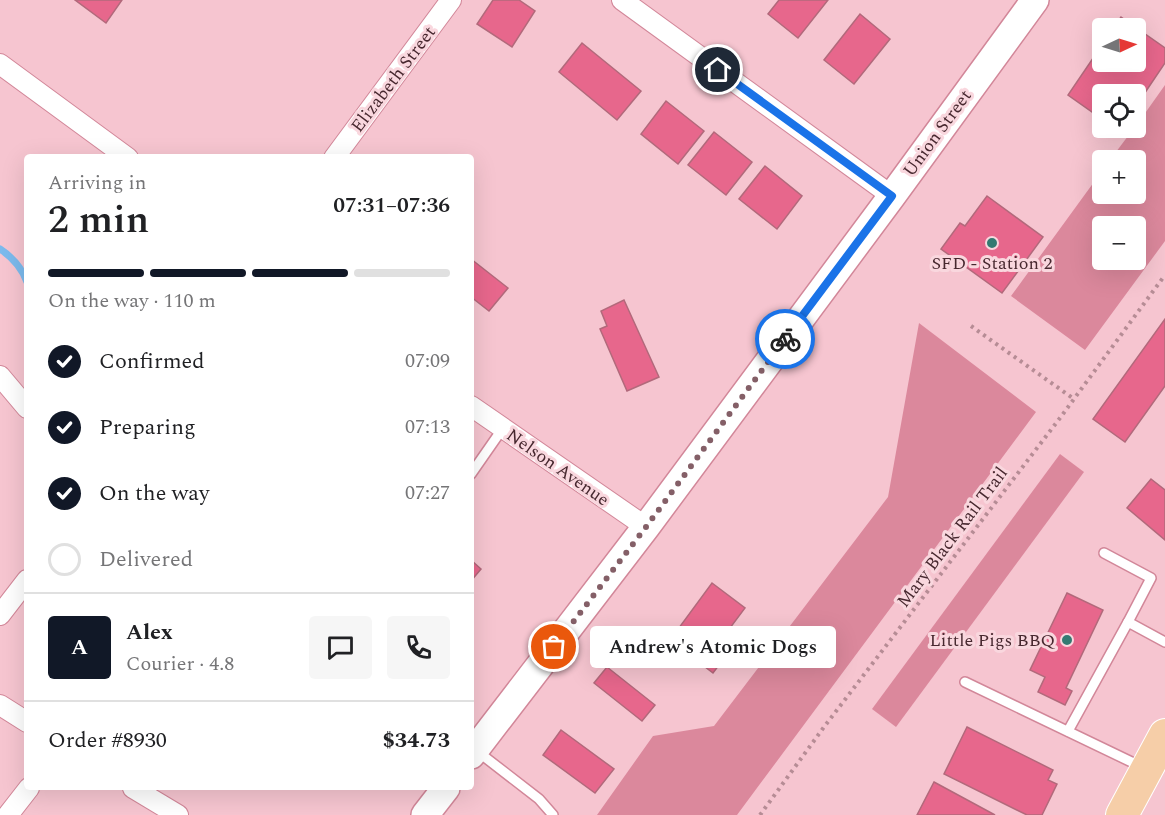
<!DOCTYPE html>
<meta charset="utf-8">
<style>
:root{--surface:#fff;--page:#f6f6f6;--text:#202124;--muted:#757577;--line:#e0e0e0;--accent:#111827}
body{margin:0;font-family:Spectral,serif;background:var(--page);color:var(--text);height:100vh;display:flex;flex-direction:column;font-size:22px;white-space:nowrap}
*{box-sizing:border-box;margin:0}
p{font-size:20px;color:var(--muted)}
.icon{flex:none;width:33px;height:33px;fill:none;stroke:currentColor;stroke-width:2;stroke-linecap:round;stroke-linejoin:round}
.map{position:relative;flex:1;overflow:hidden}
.panel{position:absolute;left:24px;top:154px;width:450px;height:636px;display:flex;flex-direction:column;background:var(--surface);border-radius:6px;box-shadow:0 6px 24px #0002}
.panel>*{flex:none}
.needle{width:39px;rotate:86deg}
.tools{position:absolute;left:1092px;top:18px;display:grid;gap:12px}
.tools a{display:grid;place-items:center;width:54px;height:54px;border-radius:6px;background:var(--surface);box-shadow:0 6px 24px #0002;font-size:30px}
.pin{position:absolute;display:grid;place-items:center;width:51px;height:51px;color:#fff;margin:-26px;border:3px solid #fff;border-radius:50%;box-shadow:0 2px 6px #0007}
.courier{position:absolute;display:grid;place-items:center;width:60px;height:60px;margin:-30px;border:4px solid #1a73e8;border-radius:50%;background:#fff;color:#222;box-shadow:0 2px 8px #0007}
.bubble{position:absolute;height:42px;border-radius:6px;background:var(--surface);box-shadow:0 6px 24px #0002;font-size:20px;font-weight:600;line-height:42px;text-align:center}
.overview em{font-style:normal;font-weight:600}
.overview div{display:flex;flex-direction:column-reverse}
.overview{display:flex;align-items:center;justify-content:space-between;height:102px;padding:0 24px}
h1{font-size:39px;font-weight:600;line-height:45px}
.bar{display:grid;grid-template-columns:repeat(4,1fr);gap:9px 6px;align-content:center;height:72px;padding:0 24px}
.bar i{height:8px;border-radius:4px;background:var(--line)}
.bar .on{background:var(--accent)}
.bar p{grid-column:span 4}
.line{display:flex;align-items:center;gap:15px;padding:0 24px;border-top:2px solid var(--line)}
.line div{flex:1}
.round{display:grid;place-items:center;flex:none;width:63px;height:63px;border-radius:6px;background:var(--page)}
ol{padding:0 24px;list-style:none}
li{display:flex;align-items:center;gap:18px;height:66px}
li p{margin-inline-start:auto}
li .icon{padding:6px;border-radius:50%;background:var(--accent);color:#fff;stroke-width:4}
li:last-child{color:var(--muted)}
li i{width:33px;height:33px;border:3px solid var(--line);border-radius:50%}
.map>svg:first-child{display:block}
.green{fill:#db889c;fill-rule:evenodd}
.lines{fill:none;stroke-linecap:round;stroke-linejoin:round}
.stream{stroke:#7cbaed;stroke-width:7}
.building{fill:#e7678c;stroke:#b2697b;stroke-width:1.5}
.service-casing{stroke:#d28799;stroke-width:12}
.minor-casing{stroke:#d28799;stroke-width:22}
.secondary-casing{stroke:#d28799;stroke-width:30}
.trunk-casing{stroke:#fff;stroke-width:34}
.path{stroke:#b68c95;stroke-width:4;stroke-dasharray:3 4.5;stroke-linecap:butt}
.service{stroke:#fff;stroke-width:9}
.minor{stroke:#fff;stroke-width:20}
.secondary{stroke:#fff;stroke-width:27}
.trunk{stroke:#f6cea8;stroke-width:32}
.done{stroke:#845f67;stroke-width:6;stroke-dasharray:0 10.8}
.route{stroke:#1a73e8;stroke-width:8}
.poi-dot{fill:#347a72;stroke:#f9d7de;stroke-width:2}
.labels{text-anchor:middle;stroke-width:6;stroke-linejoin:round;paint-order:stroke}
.street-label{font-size:18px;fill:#47282f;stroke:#f9d7de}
.poi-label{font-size:18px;fill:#47282f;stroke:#f9d7de}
</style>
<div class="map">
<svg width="1165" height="815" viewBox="0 0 1165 815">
<rect width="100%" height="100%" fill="#f6c5d0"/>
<g class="green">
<path d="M 1165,85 L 1165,241 L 1085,350 L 1011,296 L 1102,171 L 1102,194 L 1136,194 L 1136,160 L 1110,160 L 1134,128 L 1136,128 L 1136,126 ZM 1102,226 L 1136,226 L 1136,260 L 1102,260 Z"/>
<path d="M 919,323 L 1036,412 L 737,815 L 597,815 L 653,736 L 714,726 L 888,497 Z"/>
<path d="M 1060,454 L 1084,472 L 896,727 L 872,709 Z"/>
</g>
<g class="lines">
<path class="stream" d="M 0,249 C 12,257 22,268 27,282"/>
</g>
<g class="building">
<path d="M 75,0 L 122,0 L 106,23 Z"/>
<path d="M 493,0 L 519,0 L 535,11 L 512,47 L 477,24 Z"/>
<path d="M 779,0 L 828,0 L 798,38 L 768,14 Z"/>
<path d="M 860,14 L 890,39 L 854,84 L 824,60 Z"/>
<path d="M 1121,17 L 1165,48 L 1165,63 L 1136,106 L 1136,94 L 1102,94 L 1102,119 L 1068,95 L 1102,45 L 1102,62 L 1136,62 L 1136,28 L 1113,28 Z"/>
<path d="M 582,43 L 641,91 L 617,120 L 559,72 Z"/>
<path d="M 666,101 L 704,131 L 678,164 L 641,134 Z"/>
<path d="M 714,132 L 752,162 L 726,195 L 688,165 Z"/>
<path d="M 765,166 L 802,196 L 777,229 L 739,199 Z"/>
<path d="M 987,196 L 1043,237 L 1002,293 L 941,249 L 960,223 L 965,226 Z"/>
<path d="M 471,259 L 508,288 L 489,311 L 471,297 Z"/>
<path d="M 624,300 L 659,377 L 627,391 L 600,329 L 607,326 L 601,311 Z"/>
<path d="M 1165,319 L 1165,386 L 1125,442 L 1093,419 Z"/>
<path d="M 1151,479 L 1165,490 L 1165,540 L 1127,508 Z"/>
<path d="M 471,560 L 481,569 L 471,581 Z"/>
<path d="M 712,583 L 745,608 L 715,648 L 726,656 L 713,673 L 670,640 Z"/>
<path d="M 1067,593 L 1103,610 L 1066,688 L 1072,691 L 1065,705 L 1038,692 L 1045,677 L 1030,670 Z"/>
<path d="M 607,667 L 655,705 L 642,721 L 594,683 Z"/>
<path d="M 967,727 L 1053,770 L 1048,780 L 1057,784 L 1042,815 L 1027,815 L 944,774 Z"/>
<path d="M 561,730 L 614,769 L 595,793 L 543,755 Z"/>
<path d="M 934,782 L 995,815 L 917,815 Z"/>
</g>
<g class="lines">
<g class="service-casing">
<g id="service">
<path d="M 471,474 L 503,428"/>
<path d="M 1104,553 L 1151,578 L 1128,622"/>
<path d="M 965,682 L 1142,767"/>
<path d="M 1068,731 L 1128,622 L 1165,642"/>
<path d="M 477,751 L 539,799 L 553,815"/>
</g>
</g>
<g class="minor-casing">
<g id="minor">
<path d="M 622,0 L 892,196"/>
<path d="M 0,64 L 128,158"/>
<path d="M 334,158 L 451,0"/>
<path d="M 0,376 L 27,408"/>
<path d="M 471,406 L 646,527"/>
<path d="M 0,615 L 27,580"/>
<path d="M 0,705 L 27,722"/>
<path d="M 133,788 L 178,815"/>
<path d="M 8,815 L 29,788"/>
</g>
</g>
<g class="secondary-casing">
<g id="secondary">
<path d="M 471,755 L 646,527 L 892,196 L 1035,0"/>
<path d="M 425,815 L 446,788"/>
</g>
</g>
<g class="trunk-casing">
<path id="trunk" d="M 1122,815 L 1165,735"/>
</g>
<g class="path">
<path d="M 971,326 L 1074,399"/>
<path d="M 760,815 L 824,727 L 1060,418 L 1165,275"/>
</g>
<use href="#service" class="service"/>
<use href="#minor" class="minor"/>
<use href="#secondary" class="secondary"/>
<use href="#trunk" class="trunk"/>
</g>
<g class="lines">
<path class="done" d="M 554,647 L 646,527 L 785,339"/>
<path class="route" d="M 718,70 L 892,196 L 785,339"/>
</g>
<g class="poi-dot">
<circle cx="992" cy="243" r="6"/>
<circle cx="1067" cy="640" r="6"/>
</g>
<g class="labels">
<g class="street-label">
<text transform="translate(393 79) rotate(-53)" y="6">Elizabeth Street</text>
<text transform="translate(937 133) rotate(-54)" y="6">Union Street</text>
<text transform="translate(558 467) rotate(35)" y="6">Nelson Avenue</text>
<text transform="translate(952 537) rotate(-53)" y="6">Mary Black Rail Trail</text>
</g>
<g class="poi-label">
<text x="992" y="269">SFD - Station 2</text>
<text x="1055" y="646" text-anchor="end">Little Pigs BBQ</text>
</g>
</g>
</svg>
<div class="tools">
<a><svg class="needle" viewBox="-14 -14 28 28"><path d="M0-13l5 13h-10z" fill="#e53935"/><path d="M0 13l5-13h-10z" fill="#757577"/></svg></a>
<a><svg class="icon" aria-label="locate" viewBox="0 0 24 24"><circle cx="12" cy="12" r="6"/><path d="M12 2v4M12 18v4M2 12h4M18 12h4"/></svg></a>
<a>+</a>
<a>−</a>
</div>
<div class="pin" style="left:554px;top:647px;background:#ea580c"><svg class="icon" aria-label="bag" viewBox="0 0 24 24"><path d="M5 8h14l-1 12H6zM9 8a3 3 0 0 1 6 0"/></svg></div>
<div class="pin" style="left:718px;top:70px;background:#1f2937"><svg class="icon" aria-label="home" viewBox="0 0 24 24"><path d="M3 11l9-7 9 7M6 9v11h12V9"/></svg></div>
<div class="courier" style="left:785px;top:339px"><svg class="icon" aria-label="bike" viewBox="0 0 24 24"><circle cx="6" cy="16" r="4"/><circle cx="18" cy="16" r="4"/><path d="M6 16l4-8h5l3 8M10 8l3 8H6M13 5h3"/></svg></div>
<div class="bubble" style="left:590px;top:626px;width:246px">Andrew's Atomic Dogs</div>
<section class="panel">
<div class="overview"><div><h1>2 min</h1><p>Arriving in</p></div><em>07:31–07:36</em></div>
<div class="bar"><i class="on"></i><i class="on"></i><i class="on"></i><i></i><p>On the way · 110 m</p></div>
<ol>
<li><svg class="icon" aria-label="check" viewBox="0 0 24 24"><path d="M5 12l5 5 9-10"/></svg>Confirmed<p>07:09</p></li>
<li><svg class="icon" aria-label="check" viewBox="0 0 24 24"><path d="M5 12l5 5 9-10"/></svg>Preparing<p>07:13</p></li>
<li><svg class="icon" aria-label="check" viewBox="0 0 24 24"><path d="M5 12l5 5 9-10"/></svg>On the way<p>07:27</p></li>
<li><i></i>Delivered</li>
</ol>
<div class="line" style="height:108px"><b class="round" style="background:var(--accent);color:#fff">A</b><div><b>Alex</b><p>Courier · 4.8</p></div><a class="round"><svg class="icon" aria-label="chat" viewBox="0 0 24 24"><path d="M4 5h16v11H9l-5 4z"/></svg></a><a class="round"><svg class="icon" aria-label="phone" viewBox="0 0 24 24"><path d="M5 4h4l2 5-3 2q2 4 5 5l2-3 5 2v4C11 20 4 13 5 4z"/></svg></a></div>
<div class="line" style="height:78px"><div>Order #8930</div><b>$34.73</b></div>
</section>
</div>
